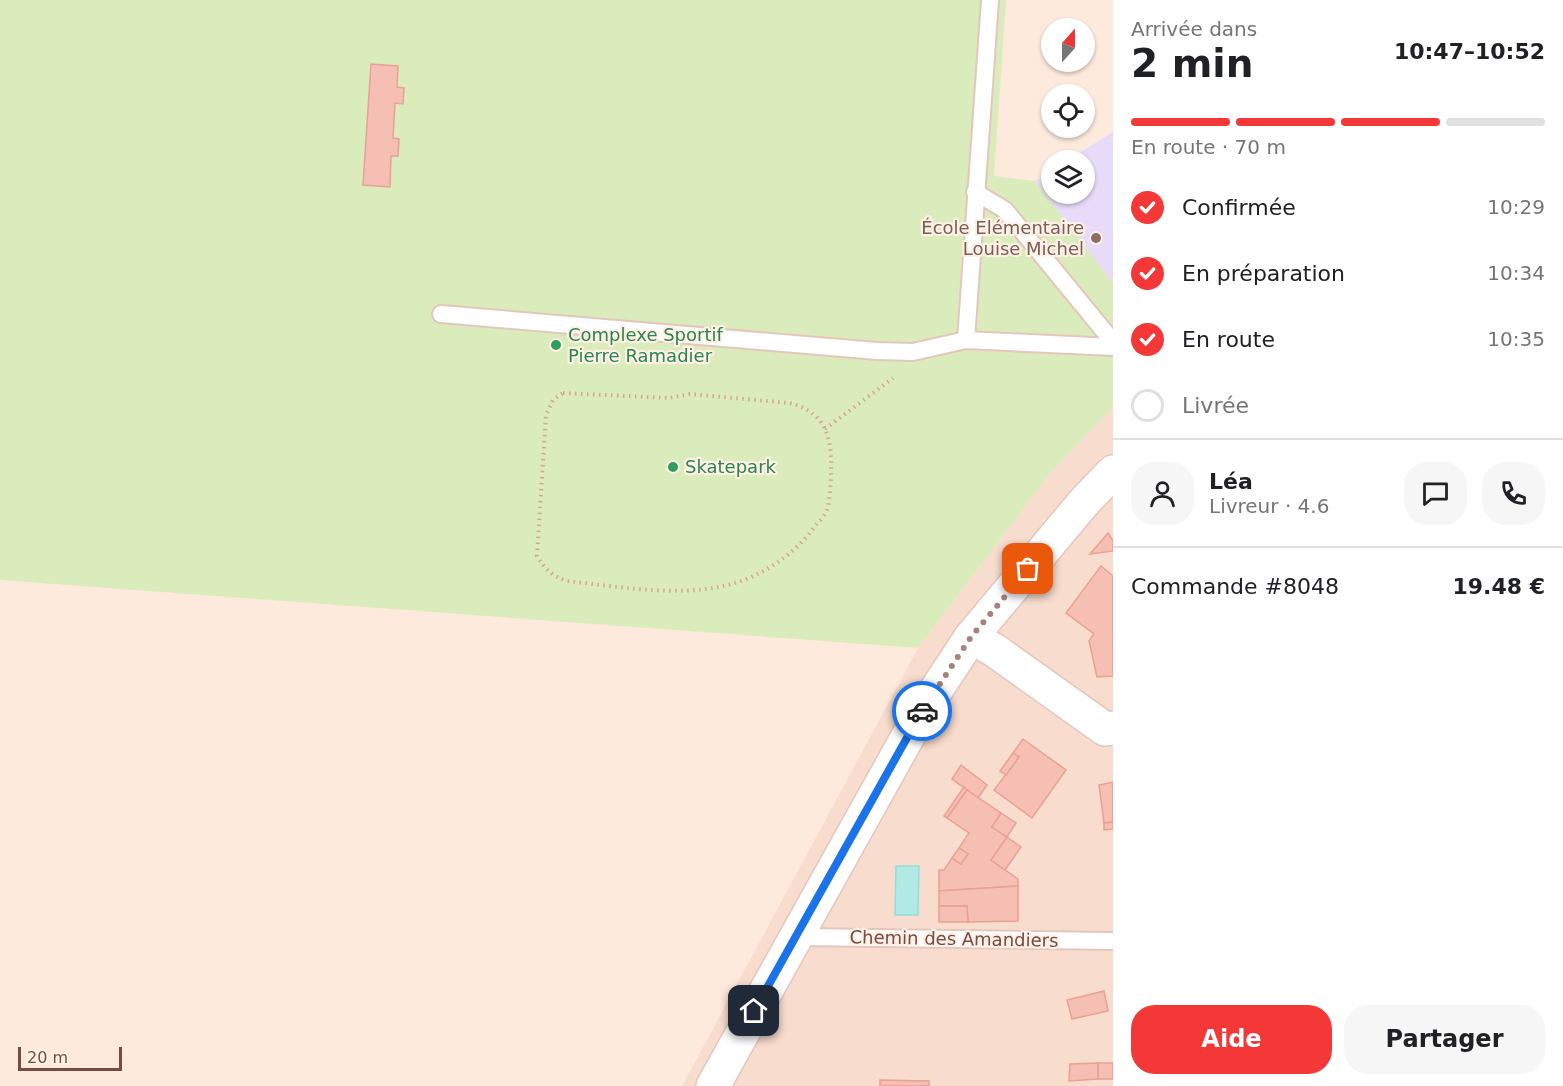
<!DOCTYPE html>
<html lang="fr">
<meta charset="utf-8">
<style>
:root{--surface:#fff;--page:#f6f6f6;--text:#202124;--muted:#757577;--line:#e0e0e0;--accent:#f43837}
body{margin:0;font-family:"DejaVu Sans",sans-serif;background:var(--page);color:var(--text);height:100vh;display:flex;flex-direction:column;font-size:22px;white-space:nowrap}
*{box-sizing:border-box;margin:0}
p{font-size:20px;color:var(--muted)}
.icon{flex:none;width:33px;height:33px;fill:none;stroke:currentColor;stroke-width:2;stroke-linecap:round;stroke-linejoin:round}
.map{position:relative;flex:1;overflow:hidden}
.sheet{display:flex;flex-direction:column;background:var(--surface);width:450px}
.sheet>*{flex:none}
.needle{width:39px;rotate:21deg}
.controls{position:absolute;left:1041px;top:18px;display:grid;gap:12px}
.controls a{display:grid;place-items:center;width:54px;height:54px;border-radius:50%;background:var(--surface);box-shadow:0 2px 4px #0004;font-size:30px}
.scale{position:absolute;left:18px;bottom:15px;width:104px;box-sizing:border-box;padding-left:6px;border:3px solid #764b44;border-top:0;font-size:16px;line-height:21px;white-space:nowrap;color:#764b44;-webkit-text-stroke:4px #fff0e6;paint-order:stroke}
.pin{position:absolute;display:grid;place-items:center;width:51px;height:51px;color:#fff;margin:-26px;border-radius:12px;box-shadow:0 3px 9px #0006}
.courier{position:absolute;display:grid;place-items:center;width:60px;height:60px;margin:-30px;border:4px solid #1a73e8;border-radius:50%;background:#fff;color:#222;box-shadow:0 2px 8px #0007}
.headline em{font-style:normal;font-weight:700}
.headline div{display:flex;flex-direction:column-reverse}
.headline{display:flex;align-items:center;justify-content:space-between;height:102px;padding:0 18px}
h1{font-size:39px;font-weight:700;line-height:45px}
.bar{display:grid;grid-template-columns:repeat(4,1fr);gap:9px 6px;align-content:center;height:72px;padding:0 18px}
.bar i{height:8px;border-radius:4px;background:var(--line)}
.bar .active{background:var(--accent)}
.bar p{grid-column:span 4}
.line{display:flex;align-items:center;gap:15px;padding:0 18px;border-top:2px solid var(--line)}
.line div{flex:1}
.round{display:grid;place-items:center;flex:none;width:63px;height:63px;border-radius:24px;background:var(--page)}
ol{padding:0 18px;list-style:none}
li{display:flex;align-items:center;gap:18px;height:66px}
li p{margin-inline-start:auto}
li .icon{padding:6px;border-radius:50%;background:var(--accent);color:#fff;stroke-width:4}
li:last-child{color:var(--muted)}
li i{width:33px;height:33px;border:3px solid var(--line);border-radius:50%}
.primary-button{display:flex;gap:12px;margin-top:auto;padding:12px 18px}
.primary-button a{flex:1;height:69px;border-radius:24px;background:var(--accent);color:#fff;font-size:24px;font-weight:700;line-height:69px;text-align:center}
.primary-button a+a{background:var(--page);color:var(--text)}
main{display:flex;flex:1;min-height:0}
.map>svg:first-child{display:block}
.residential{fill:#f8ddce}
.education{fill:#e8dbfa}
.green{fill:#daecbb}
.water{fill:#b1e9e5;stroke:#96dbd7;stroke-width:1.5}
.building{fill:#f6bfb3;stroke:#eaa092;stroke-width:1.5}
.lines{fill:none;stroke-linecap:round;stroke-linejoin:round}
.service-casing{stroke:#e5c6bc;stroke-width:20}
.minor-casing{stroke:#e5c6bc;stroke-width:36}
.path{stroke:#daa296;stroke-width:4;stroke-dasharray:1.5 4.5;stroke-linecap:butt}
.service{stroke:#fff;stroke-width:16}
.minor{stroke:#fff;stroke-width:33}
.done{stroke:#a6837a;stroke-width:6;stroke-dasharray:0 10.8}
.route{stroke:#1a73e8;stroke-width:8}
.education-dot{fill:#8d6e63;stroke:#fff0e6;stroke-width:2}
.leisure-dot{fill:#2e9e5b;stroke:#fff0e6;stroke-width:2}
.labels{text-anchor:middle;stroke-width:4.5;stroke-linejoin:round;paint-order:stroke}
.education-label{font-size:18px;fill:#785e54;stroke:#fff0e6;text-anchor:end}
.leisure-label{font-size:18px;fill:#27864d;stroke:#fff0e6;text-anchor:start}
.street-label{font-size:18px;fill:#764b44;stroke:#fff0e6}
</style>
<main>
<div class="map">
<svg width="1113" height="1086" viewBox="0 0 1113 1086">
<rect width="100%" height="100%" fill="#feeadd"/>
<path class="residential" d="M 1113,407 L 1113,1086 L 682,1086 L 918,648 L 1051,472 Z"/>
<path class="education" d="M 1113,132 L 1113,283 L 1035,181 L 1051,171 L 1052,194 L 1084,194 L 1084,160 L 1068,160 Z"/>
<path class="green" d="M 0,0 L 1006,0 L 994,176 L 1035,181 L 1113,283 L 1113,407 L 1051,472 L 918,648 L 0,580 Z"/>
<path class="water" d="M 896,866 L 919,866 L 918,915 L 895,915 Z"/>
<g class="building">
<path d="M 371,64 L 398,66 L 397,87 L 404,88 L 403,104 L 395,103 L 393,138 L 399,139 L 398,156 L 391,156 L 390,187 L 363,185 Z"/>
<path d="M 1108,533 L 1113,541 L 1113,551 L 1090,554 Z"/>
<path d="M 1101,566 L 1113,576 L 1113,676 L 1097,677 L 1089,641 L 1094,634 L 1066,613 Z"/>
<path d="M 1023,739 L 1066,770 L 1032,818 L 994,790 L 1019,757 L 1013,753 Z"/>
<path d="M 1013,753 L 1019,757 L 1006,775 L 1000,771 Z"/>
<path d="M 961,765 L 987,785 L 978,798 L 952,779 Z"/>
<path d="M 1113,782 L 1113,822 L 1104,823 L 1099,785 Z"/>
<path d="M 964,787 L 967,790 L 947,818 L 944,816 Z"/>
<path d="M 967,790 L 1001,813 L 992,827 L 1007,837 L 991,860 L 1018,879 L 1018,886 L 939,891 L 939,870 L 944,870 L 952,858 L 961,864 L 968,854 L 959,848 L 969,833 L 947,818 Z"/>
<path d="M 1001,813 L 1016,823 L 1007,837 L 992,827 Z"/>
<path d="M 1113,822 L 1113,829 L 1104,830 L 1104,823 Z"/>
<path d="M 1007,837 L 1021,847 L 1005,870 L 991,860 Z"/>
<path d="M 959,848 L 968,854 L 961,864 L 952,858 Z"/>
<path d="M 1018,886 L 1018,921 L 968,922 L 967,906 L 939,906 L 939,891 Z"/>
<path d="M 939,906 L 967,906 L 968,922 L 939,922 Z"/>
<path d="M 1104,991 L 1108,1011 L 1072,1019 L 1067,1000 Z"/>
<rect x="1098" y="1063" width="15" height="16"/>
<path d="M 1098,1063 L 1098,1079 L 1069,1081 L 1070,1064 Z"/>
<path d="M 880,1080 L 929,1081 L 929,1086 L 880,1086 Z"/>
</g>
<g class="lines">
<g class="service-casing">
<g id="service">
<path d="M 975,192 L 1005,210 L 1113,342"/>
<path d="M 441,314 L 877,351 L 913,352 L 966,340 L 1113,347"/>
<path d="M 966,340 L 990,0"/>
<path d="M 796,937 L 1113,941"/>
</g>
</g>
<g class="minor-casing">
<g id="minor">
<path d="M 971,637 L 994,650 L 1105,729 L 1113,728"/>
<path d="M 713,1086 L 921,713 L 971,637 L 1085,501 L 1113,472"/>
</g>
</g>
<g class="path">
<path d="M 563,393 L 669,398 L 690,394 L 789,403 C 830,413 832,442 831,478 C 830,489 830,500 827,510 C 825,515 820,521 816,525 C 797,551 774,568 744,580 C 691,600 622,587 567,581 C 552,576 545,569 537,556 L 546,415 L 553,400 Z"/>
<path d="M 825,429 L 893,378"/>
</g>
<use href="#service" class="service"/>
<use href="#minor" class="minor"/>
</g>
<g class="lines">
<path class="done" d="M 922,711 L 971,637 L 1028,569"/>
<path class="route" d="M 754,1011 L 922,711"/>
</g>
<circle class="education-dot" cx="1096" cy="238" r="6"/>
<g class="leisure-dot">
<circle cx="556" cy="345" r="6"/>
<circle cx="673" cy="467" r="6"/>
</g>
<g class="labels">
<g class="education-label">
<text x="1084" y="234">École Elémentaire<tspan x="1084" dy="21">Louise Michel</tspan></text>
</g>
<g class="leisure-label">
<text x="568" y="341">Complexe Sportif<tspan x="568" dy="21">Pierre Ramadier</tspan></text>
<text x="685" y="473">Skatepark</text>
</g>
<g class="street-label">
<text transform="translate(954 939) rotate(1)" y="6">Chemin des Amandiers</text>
</g>
</g>
</svg>
<div class="controls">
<a><svg class="needle" viewBox="-14 -14 28 28"><path d="M0-13l5 13h-10z" fill="#e53935"/><path d="M0 13l5-13h-10z" fill="#757577"/></svg></a>
<a><svg class="icon" aria-label="locate" viewBox="0 0 24 24"><circle cx="12" cy="12" r="6"/><path d="M12 2v4M12 18v4M2 12h4M18 12h4"/></svg></a>
<a><svg class="icon" aria-label="layers" viewBox="0 0 24 24"><path d="M12 4l9 5-9 5-9-5zM3 14l9 5 9-5"/></svg></a>
</div>
<div class="scale">20 m</div>
<div class="pin" style="left:1028px;top:569px;background:#ea580c"><svg class="icon" aria-label="bag" viewBox="0 0 24 24"><path d="M5 8h14l-1 12H6zM9 8a3 3 0 0 1 6 0"/></svg></div>
<div class="pin" style="left:754px;top:1011px;background:#1f2937"><svg class="icon" aria-label="home" viewBox="0 0 24 24"><path d="M3 11l9-7 9 7M6 9v11h12V9"/></svg></div>
<div class="courier" style="left:922px;top:711px"><svg class="icon" aria-label="car" viewBox="0 0 24 24"><path d="M5 17H2v-5l4-1 3-4h7l3 4 3 1v5h-3M9 17h6M6 11h13"/><circle cx="7" cy="17" r="2"/><circle cx="17" cy="17" r="2"/></svg></div>
</div>
<section class="sheet">
<div class="headline"><div><h1>2 min</h1><p>Arrivée dans</p></div><em>10:47–10:52</em></div>
<div class="bar"><i class="active"></i><i class="active"></i><i class="active"></i><i></i><p>En route · 70 m</p></div>
<ol>
<li><svg class="icon" aria-label="check" viewBox="0 0 24 24"><path d="M5 12l5 5 9-10"/></svg>Confirmée<p>10:29</p></li>
<li><svg class="icon" aria-label="check" viewBox="0 0 24 24"><path d="M5 12l5 5 9-10"/></svg>En préparation<p>10:34</p></li>
<li><svg class="icon" aria-label="check" viewBox="0 0 24 24"><path d="M5 12l5 5 9-10"/></svg>En route<p>10:35</p></li>
<li><i></i>Livrée</li>
</ol>
<div class="line" style="height:108px"><a class="round"><svg class="icon" aria-label="person" viewBox="0 0 24 24"><circle cx="12" cy="8" r="4"/><path d="M4 21q1-7 8-7t8 7"/></svg></a><div><b>Léa</b><p>Livreur · 4.6</p></div><a class="round"><svg class="icon" aria-label="chat" viewBox="0 0 24 24"><path d="M4 5h16v11H9l-5 4z"/></svg></a><a class="round"><svg class="icon" aria-label="phone" viewBox="0 0 24 24"><path d="M5 4h4l2 5-3 2q2 4 5 5l2-3 5 2v4C11 20 4 13 5 4z"/></svg></a></div>
<div class="line" style="height:78px"><div>Commande #8048</div><b>19.48 €</b></div>
<div class="primary-button"><a>Aide</a><a>Partager</a></div>
</section>
</main>
